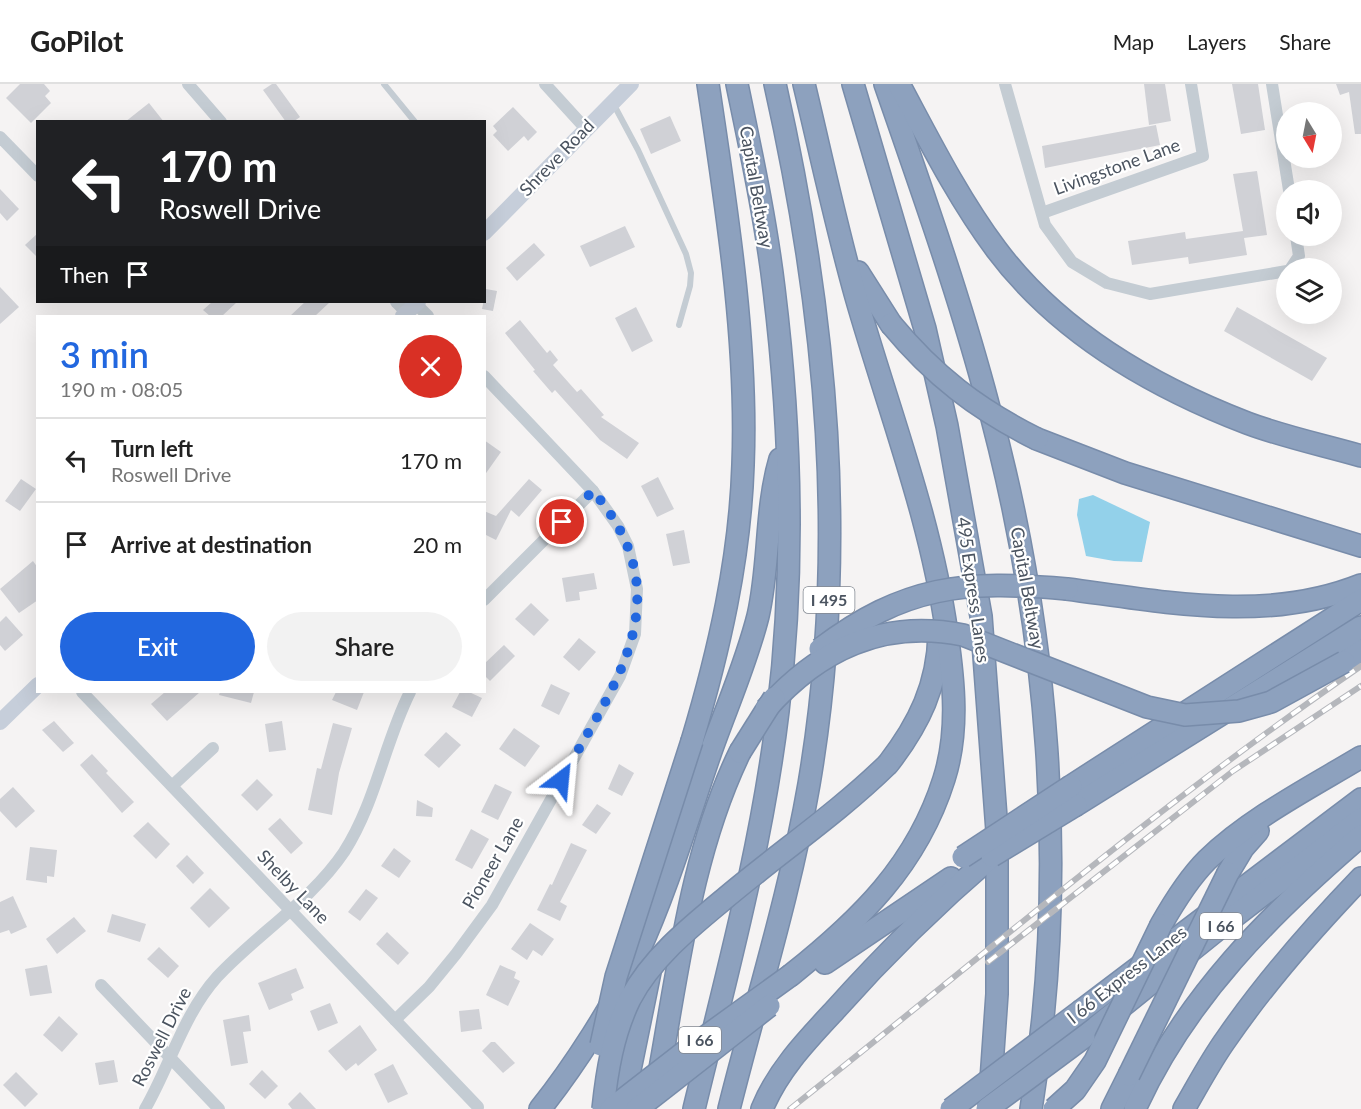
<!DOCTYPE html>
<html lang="en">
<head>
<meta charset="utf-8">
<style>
  :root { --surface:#fff; --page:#f2f2f2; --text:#222; --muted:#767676; --line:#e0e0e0; --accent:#2267df }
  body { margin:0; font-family:Lato,sans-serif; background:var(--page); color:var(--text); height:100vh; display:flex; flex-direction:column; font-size:22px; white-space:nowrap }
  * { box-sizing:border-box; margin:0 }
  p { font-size:20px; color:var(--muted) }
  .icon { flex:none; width:33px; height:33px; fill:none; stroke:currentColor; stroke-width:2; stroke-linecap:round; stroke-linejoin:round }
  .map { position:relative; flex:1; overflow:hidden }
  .panel { position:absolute; left:36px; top:231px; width:450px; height:378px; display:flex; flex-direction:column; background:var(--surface); border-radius:0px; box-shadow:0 6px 24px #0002 }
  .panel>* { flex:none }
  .banner { position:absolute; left:36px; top:36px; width:450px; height:183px; border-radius:0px; box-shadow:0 6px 24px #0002; background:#202124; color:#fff; overflow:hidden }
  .needle { width:39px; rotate:170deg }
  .tools { position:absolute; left:1276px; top:18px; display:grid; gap:12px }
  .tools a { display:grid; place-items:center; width:66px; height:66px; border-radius:50%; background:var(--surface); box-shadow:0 6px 24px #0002; font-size:30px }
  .pin { position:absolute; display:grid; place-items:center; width:51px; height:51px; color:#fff; margin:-26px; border:3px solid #fff; border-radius:50%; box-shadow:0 2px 6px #0007 }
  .me { position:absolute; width:66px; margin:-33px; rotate:29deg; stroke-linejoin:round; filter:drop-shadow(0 0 4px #0008) }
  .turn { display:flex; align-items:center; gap:21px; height:126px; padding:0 24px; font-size:27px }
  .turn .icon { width:78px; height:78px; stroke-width:2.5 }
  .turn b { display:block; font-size:42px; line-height:51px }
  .then { display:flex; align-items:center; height:57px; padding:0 24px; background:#0003; gap:12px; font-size:22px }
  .round { display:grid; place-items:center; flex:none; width:63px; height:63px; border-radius:32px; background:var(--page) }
  .headline { display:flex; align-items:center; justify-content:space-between; height:102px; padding:0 24px }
  h1 { font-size:36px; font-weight:600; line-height:45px; color:var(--accent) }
  .primary-button { display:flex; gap:12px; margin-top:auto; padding:12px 24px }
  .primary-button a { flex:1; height:69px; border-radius:36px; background:var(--accent); color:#fff; font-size:24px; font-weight:600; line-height:69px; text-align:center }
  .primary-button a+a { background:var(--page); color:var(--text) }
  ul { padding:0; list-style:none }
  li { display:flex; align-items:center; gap:18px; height:84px; padding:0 24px; border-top:2px solid var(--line) }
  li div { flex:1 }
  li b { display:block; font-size:22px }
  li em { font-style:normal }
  header { display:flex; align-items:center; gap:36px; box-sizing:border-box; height:84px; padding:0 30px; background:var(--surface); border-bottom:2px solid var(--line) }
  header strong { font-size:28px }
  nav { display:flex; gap:33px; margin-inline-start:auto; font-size:21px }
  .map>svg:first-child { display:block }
</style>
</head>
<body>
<header>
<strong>GoPilot</strong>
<nav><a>Map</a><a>Layers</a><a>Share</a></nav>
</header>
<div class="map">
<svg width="1361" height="1025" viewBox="0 0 1361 1025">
  <rect width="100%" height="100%" fill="#f5f3f3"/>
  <path fill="#93d1ea" d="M1093 411 1150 438 1142 478 1114 477 1086 472 1077 431 1079 415Z"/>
  <g fill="#d0d1d6">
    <path d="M20 0H44L50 7 45 12 51 19 31 39 6 14Z"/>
    <path d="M272 0H276L300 33 293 38H286L263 6Z"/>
    <path d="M1144 0H1165L1171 37 1149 41Z"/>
    <path d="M1232 0H1258L1265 46 1241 50Z"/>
    <path d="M1336 0H1361V50H1355L1349 8 1340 11Z"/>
    <path d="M149 19 164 38H125Z"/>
    <path d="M513 23 537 48 528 57 524 52 508 67 493 51 497 47 493 42Z"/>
    <path d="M670 32 681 57 651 70 640 45Z"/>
    <path d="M1156 41 1160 61 1045 84 1042 62Z"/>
    <path d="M1257 87 1267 151 1244 154 1247 171 1189 180 1188 173 1132 181 1128 157 1185 148 1186 155 1243 147 1233 90Z"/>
    <path d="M0 105 19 125 7 137 0 129Z"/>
    <path d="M625 142 635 163 590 183 580 162Z"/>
    <path d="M38 149V174L25 161Z"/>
    <path d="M534 159 545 171 517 197 506 184Z"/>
    <path d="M0 203 19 223 0 240Z"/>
    <path d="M486 205 497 207 493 227 482 225Z"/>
    <path d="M212 218H237L222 232H210L203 226Z"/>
    <path d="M305 218H330L315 232H290Z"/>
    <path d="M636 223 653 257 632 268 615 234Z"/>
    <path d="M1237 223 1327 274 1312 297 1224 247Z"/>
    <path d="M520 236 547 269 550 266 558 276 553 281 577 308 581 305 604 331 601 333 639 359 627 375 600 356 555 306 552 309 533 287 535 286 505 249Z"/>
    <path d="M484 356 501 368 484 392Z"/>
    <path d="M658 393 674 425 657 433 641 402Z"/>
    <path d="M21 395 36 405 20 427 5 417Z"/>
    <path d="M529 395 542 406 519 433 511 426 496 456 484 450V427L496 432Z"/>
    <path d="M684 446 690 479 673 482 666 450Z"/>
    <path d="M33 477 38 484V516L19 529 0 505Z"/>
    <path d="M594 489 597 505 579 508 580 516 566 518 562 494Z"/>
    <path d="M531 519 549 536 534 552 515 535Z"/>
    <path d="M6 532 23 551 5 567 0 561V538Z"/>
    <path d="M579 554 596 568 579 587 563 573Z"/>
    <path d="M504 561 515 572 490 597 484 591V580Z"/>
    <path d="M551 600 570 609 559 631 541 622Z"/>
    <path d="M165 608H200L167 637 151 620Z"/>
    <path d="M220 608H254L251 619 219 611Z"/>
    <path d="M336 608H364L357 626 332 616Z"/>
    <path d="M460 608H469L482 614 472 633 452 623Z"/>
    <path d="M54 637 74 659 63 668 42 646Z"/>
    <path d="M282 637 286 666 269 668 265 640Z"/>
    <path d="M333 639 352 644 339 689 332 731 308 726 317 684 321 685Z"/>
    <path d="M514 644 540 662 525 683 499 665Z"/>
    <path d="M446 648 461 661 439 684 424 671Z"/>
    <path d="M92 670 108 687 106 689 134 718 122 729 80 681Z"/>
    <path d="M619 680 634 689 622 712 608 705Z"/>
    <path d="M257 695 273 711 257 727 241 711Z"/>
    <path d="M495 700 512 708 498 736 481 728Z"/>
    <path d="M13 703 35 727 16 744 0 727V715Z"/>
    <path d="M417 716 433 724 432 733 416 732Z"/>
    <path d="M597 720 611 729 596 750 582 741Z"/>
    <path d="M280 734 303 759 291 770 268 745Z"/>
    <path d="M148 738 170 760 156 775 133 752Z"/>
    <path d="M471 745 489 755 472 785 455 776Z"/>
    <path d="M571 759 587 766 560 818 567 822 560 837 537 826 550 800 552 801Z"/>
    <path d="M30 763 57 766 54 793 47 792V799L26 796Z"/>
    <path d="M394 764 411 777 399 794 381 782Z"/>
    <path d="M187 771 204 789 193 800 176 782Z"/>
    <path d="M210 804 230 824 209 844 190 824Z"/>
    <path d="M366 805 378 814 360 837 348 828Z"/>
    <path d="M13 812 27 843 11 850 9 846 0 849V818Z"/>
    <path d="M112 830 146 840 140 858 107 848Z"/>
    <path d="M74 833 86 847 57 870 46 855Z"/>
    <path d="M530 839 554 855 542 872 533 866 527 876 511 865Z"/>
    <path d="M387 848 409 869 398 881 376 860Z"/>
    <path d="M159 863 179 882 168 894 147 875Z"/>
    <path d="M47 881 52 909 30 912 25 885Z"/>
    <path d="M500 881 516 888 514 894 520 897 508 922 486 911Z"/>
    <path d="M296 884 304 904 291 910 293 916 269 926 258 899Z"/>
    <path d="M330 919 338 939 318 947 310 927Z"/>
    <path d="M479 925 482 945 461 948 459 927Z"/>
    <path d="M249 931 251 947 243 948 248 979 231 982 223 936Z"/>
    <path d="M59 932 78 950 62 968 43 951Z"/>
    <path d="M360 941 377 966 358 982 356 979 346 987 328 967Z"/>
    <path d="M491 958H495L515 979 503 989 482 967Z"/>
    <path d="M114 976 118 998 99 1001 95 979Z"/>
    <path d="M393 980 408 1010 388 1019 374 990Z"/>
    <path d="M262 986 278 1002 265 1015 249 1000Z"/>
    <path d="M16 988 38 1010 25 1023 3 1001Z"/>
    <path d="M300 1008 316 1025H292L288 1020Z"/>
  </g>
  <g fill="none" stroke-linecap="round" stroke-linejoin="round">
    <g stroke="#788caa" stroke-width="24">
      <g id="motorway">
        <path d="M853 0 925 245 947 342 981 532 997 747V910L989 1025"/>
        <path d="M885 0C920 101 956 202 984 305 1049 538 1070 786 1031 1025"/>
        <path d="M899 0C929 56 958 114 996 165 1058 248 1151 302 1247 339 1284 353 1323 361 1361 372"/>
        <path d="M858 188 891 240"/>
        <path d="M1037 355 1125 389 1361 462"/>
        <path d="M1067 505C1165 518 1266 539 1361 501"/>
        <path d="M1344 578 1361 566"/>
        <path d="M692 657C719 567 740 475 743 381 748 258 726 121 708 0"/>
        <path d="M888 680C919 640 938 601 939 550"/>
        <path d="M1071 702 1361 516"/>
        <path d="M1076 721 1361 543"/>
        <path d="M1228 789 1243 764 1258 747"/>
        <path d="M1161 841C1174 818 1188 795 1207 776 1249 735 1311 703 1361 673"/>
        <path d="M825 879 951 794"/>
        <path d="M791 891C860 836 917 781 944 695 959 648 954 598 947 550 931 434 888 325 856 213 836 142 821 71 804 0"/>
        <path d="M1082 926 1361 715"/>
        <path d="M1084 953 1217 846 1361 735"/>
        <path d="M657 1001C678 889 690 771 740 668"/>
        <path d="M540 1025C573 984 615 919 637 871 667 806 687 737 710 670 726 624 746 580 758 532 770 480 765 426 780 375"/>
        <path d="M622 1025 651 883"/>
        <path d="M694 1025C726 893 762 762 778 627 795 488 791 344 774 205 766 137 751 68 737 0"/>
        <path d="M729 1025C756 917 790 810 809 700 849 464 827 232 775 0"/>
        <path d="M762 1025C778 986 807 956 835 926 884 871 936 820 992 772"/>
        <path d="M1112 1025 1129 991"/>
        <path d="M1135 1025C1185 914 1270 830 1361 752"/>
        <path d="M1184 1025C1198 1001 1211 976 1227 954 1267 896 1313 844 1361 794"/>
      </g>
    </g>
    <g stroke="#c4ccd3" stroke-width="6">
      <path d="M384 0 415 38"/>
      <path d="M614 21 638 66 686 170 691 189 690 202 679 241"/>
    </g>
    <g stroke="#c4ccd3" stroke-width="12">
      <path d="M188 0 221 38"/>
      <path d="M545 0 586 45"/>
      <path d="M1005 0 1045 141 1072 178 1107 199 1150 210 1287 187"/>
      <path d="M1272 0 1289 106"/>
      <path d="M0 53 38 92"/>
      <path d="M1042 129 1203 72 1191 0"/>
      <path d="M1291 184 1299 172 1296 152"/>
      <path d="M396 218 407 229"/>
      <path d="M416 220 428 232"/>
      <path d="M484 516 593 407"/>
      <path d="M82 608 478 1023"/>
      <path d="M172 702 213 664"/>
      <path d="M101 901 219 1025"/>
      <path d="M395 936 429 903 456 870 492 821 620 592 635 550 637 505 628 462 618 442 593 407 484 292"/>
      <path d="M145 1025C170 982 183 931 217 893 257 850 311 817 344 768 376 718 384 660 410 608"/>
    </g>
    <g stroke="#c6ceda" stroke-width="16">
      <path d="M484 149 631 0"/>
      <path d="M403 232 418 218"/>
      <path d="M0 638 38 601"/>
    </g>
    <use href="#motorway" stroke="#8da1be" stroke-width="21"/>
    <g stroke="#b5b7bc" stroke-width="6">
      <g id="rail">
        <path d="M988 878 1233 687 1361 602"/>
        <path d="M790 1025C979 875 1162 718 1361 582"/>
      </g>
    </g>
    <use href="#rail" stroke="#fff" stroke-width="4" stroke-dasharray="11" stroke-linecap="butt"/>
    <g stroke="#788caa" stroke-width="24" stroke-linecap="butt">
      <g id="motorway-bridge">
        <path d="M891 240C934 292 977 325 1037 355"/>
        <path d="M820 565C905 501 964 496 1067 505"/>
        <path d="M766 625C819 565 883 535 963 551L1147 623 1185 631 1239 627 1271 618 1344 578"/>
        <path d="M740 668 774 614"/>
        <path d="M992 772 1076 721"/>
        <path d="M963 773 1071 702"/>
        <path d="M601 961 616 893 692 657"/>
        <path d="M1129 991 1228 789"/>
        <path d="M603 1025C607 987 613 950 630 915 651 875 689 844 723 816 777 770 837 730 888 680"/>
        <path d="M611 1025 687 966 791 891"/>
        <path d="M637 1025 769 922"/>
        <path d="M951 1025 1082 926"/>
        <path d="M987 1025 1084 953"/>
        <path d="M1054 1025 1075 1006 1095 977 1161 841"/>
      </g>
    </g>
    <use href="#motorway-bridge" stroke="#8da1be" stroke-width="21"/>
  </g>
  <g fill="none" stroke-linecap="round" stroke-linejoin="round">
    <path stroke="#2267df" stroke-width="10" stroke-dasharray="0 18" d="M561 696C617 596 683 513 593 407L562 438"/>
  </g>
  <g text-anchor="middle" stroke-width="4.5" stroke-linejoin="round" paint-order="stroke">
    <g fill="#fff" stroke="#818790" stroke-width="1.5">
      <rect x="803.5" y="503" width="51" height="26" rx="4.5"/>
      <rect x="1200" y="829" width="42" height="26" rx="4.5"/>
      <rect x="679" y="943" width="42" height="26" rx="4.5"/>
    </g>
    <g font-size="16" font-weight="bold" fill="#4b5460">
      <text x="829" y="522">I 495</text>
      <text x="1221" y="848">I 66</text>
      <text x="700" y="962">I 66</text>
    </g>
    <g font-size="18" fill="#4b5460" stroke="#fff">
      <text transform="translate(557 74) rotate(-46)" y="6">Shreve Road</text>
      <text transform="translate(1117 83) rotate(-20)" y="6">Livingstone Lane</text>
      <text transform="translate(756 103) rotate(80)" y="6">Capital Beltway</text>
      <text transform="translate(1027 504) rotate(80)" y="6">Capital Beltway</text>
      <text transform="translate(973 506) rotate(82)" y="6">495 Express Lanes</text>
      <text transform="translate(493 779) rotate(-60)" y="6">Pioneer Lane</text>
      <text transform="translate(293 803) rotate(46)" y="6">Shelby Lane</text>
      <text transform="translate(1127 891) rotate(-38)" y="6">I 66 Express Lanes</text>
      <text transform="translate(162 953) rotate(-63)" y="6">Roswell Drive</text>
    </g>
  </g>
</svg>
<div class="tools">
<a><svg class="needle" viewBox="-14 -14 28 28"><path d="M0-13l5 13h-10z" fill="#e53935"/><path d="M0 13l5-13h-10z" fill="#767676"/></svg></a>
<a><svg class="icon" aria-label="sound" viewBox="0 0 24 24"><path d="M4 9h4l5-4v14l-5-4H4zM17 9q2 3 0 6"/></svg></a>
<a><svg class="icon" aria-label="layers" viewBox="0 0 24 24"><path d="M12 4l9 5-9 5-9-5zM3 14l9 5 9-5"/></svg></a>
</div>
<div class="pin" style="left:562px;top:438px;background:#d93025"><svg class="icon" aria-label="arrive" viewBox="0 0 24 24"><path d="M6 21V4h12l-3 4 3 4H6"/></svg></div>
<svg class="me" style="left:561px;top:696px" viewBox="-20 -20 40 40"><path d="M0-17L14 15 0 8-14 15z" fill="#2267df" stroke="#fff" stroke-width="4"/></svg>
<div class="banner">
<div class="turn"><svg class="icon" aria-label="left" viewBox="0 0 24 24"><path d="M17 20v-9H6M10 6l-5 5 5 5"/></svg><div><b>170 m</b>Roswell Drive</div></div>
<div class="then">Then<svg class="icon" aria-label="arrive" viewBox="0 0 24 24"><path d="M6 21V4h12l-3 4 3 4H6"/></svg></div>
</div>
<section class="panel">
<div class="headline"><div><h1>3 min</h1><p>190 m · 08:05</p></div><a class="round" style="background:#d93025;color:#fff"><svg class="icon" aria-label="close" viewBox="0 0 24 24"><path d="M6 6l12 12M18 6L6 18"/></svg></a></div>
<ul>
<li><svg class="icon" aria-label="left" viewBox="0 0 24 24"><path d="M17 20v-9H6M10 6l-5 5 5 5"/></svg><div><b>Turn left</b><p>Roswell Drive</p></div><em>170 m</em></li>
<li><svg class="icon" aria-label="arrive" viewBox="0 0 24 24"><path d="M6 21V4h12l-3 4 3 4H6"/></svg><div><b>Arrive at destination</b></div><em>20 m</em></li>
</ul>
<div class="primary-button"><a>Exit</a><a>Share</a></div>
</section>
</div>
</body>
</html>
